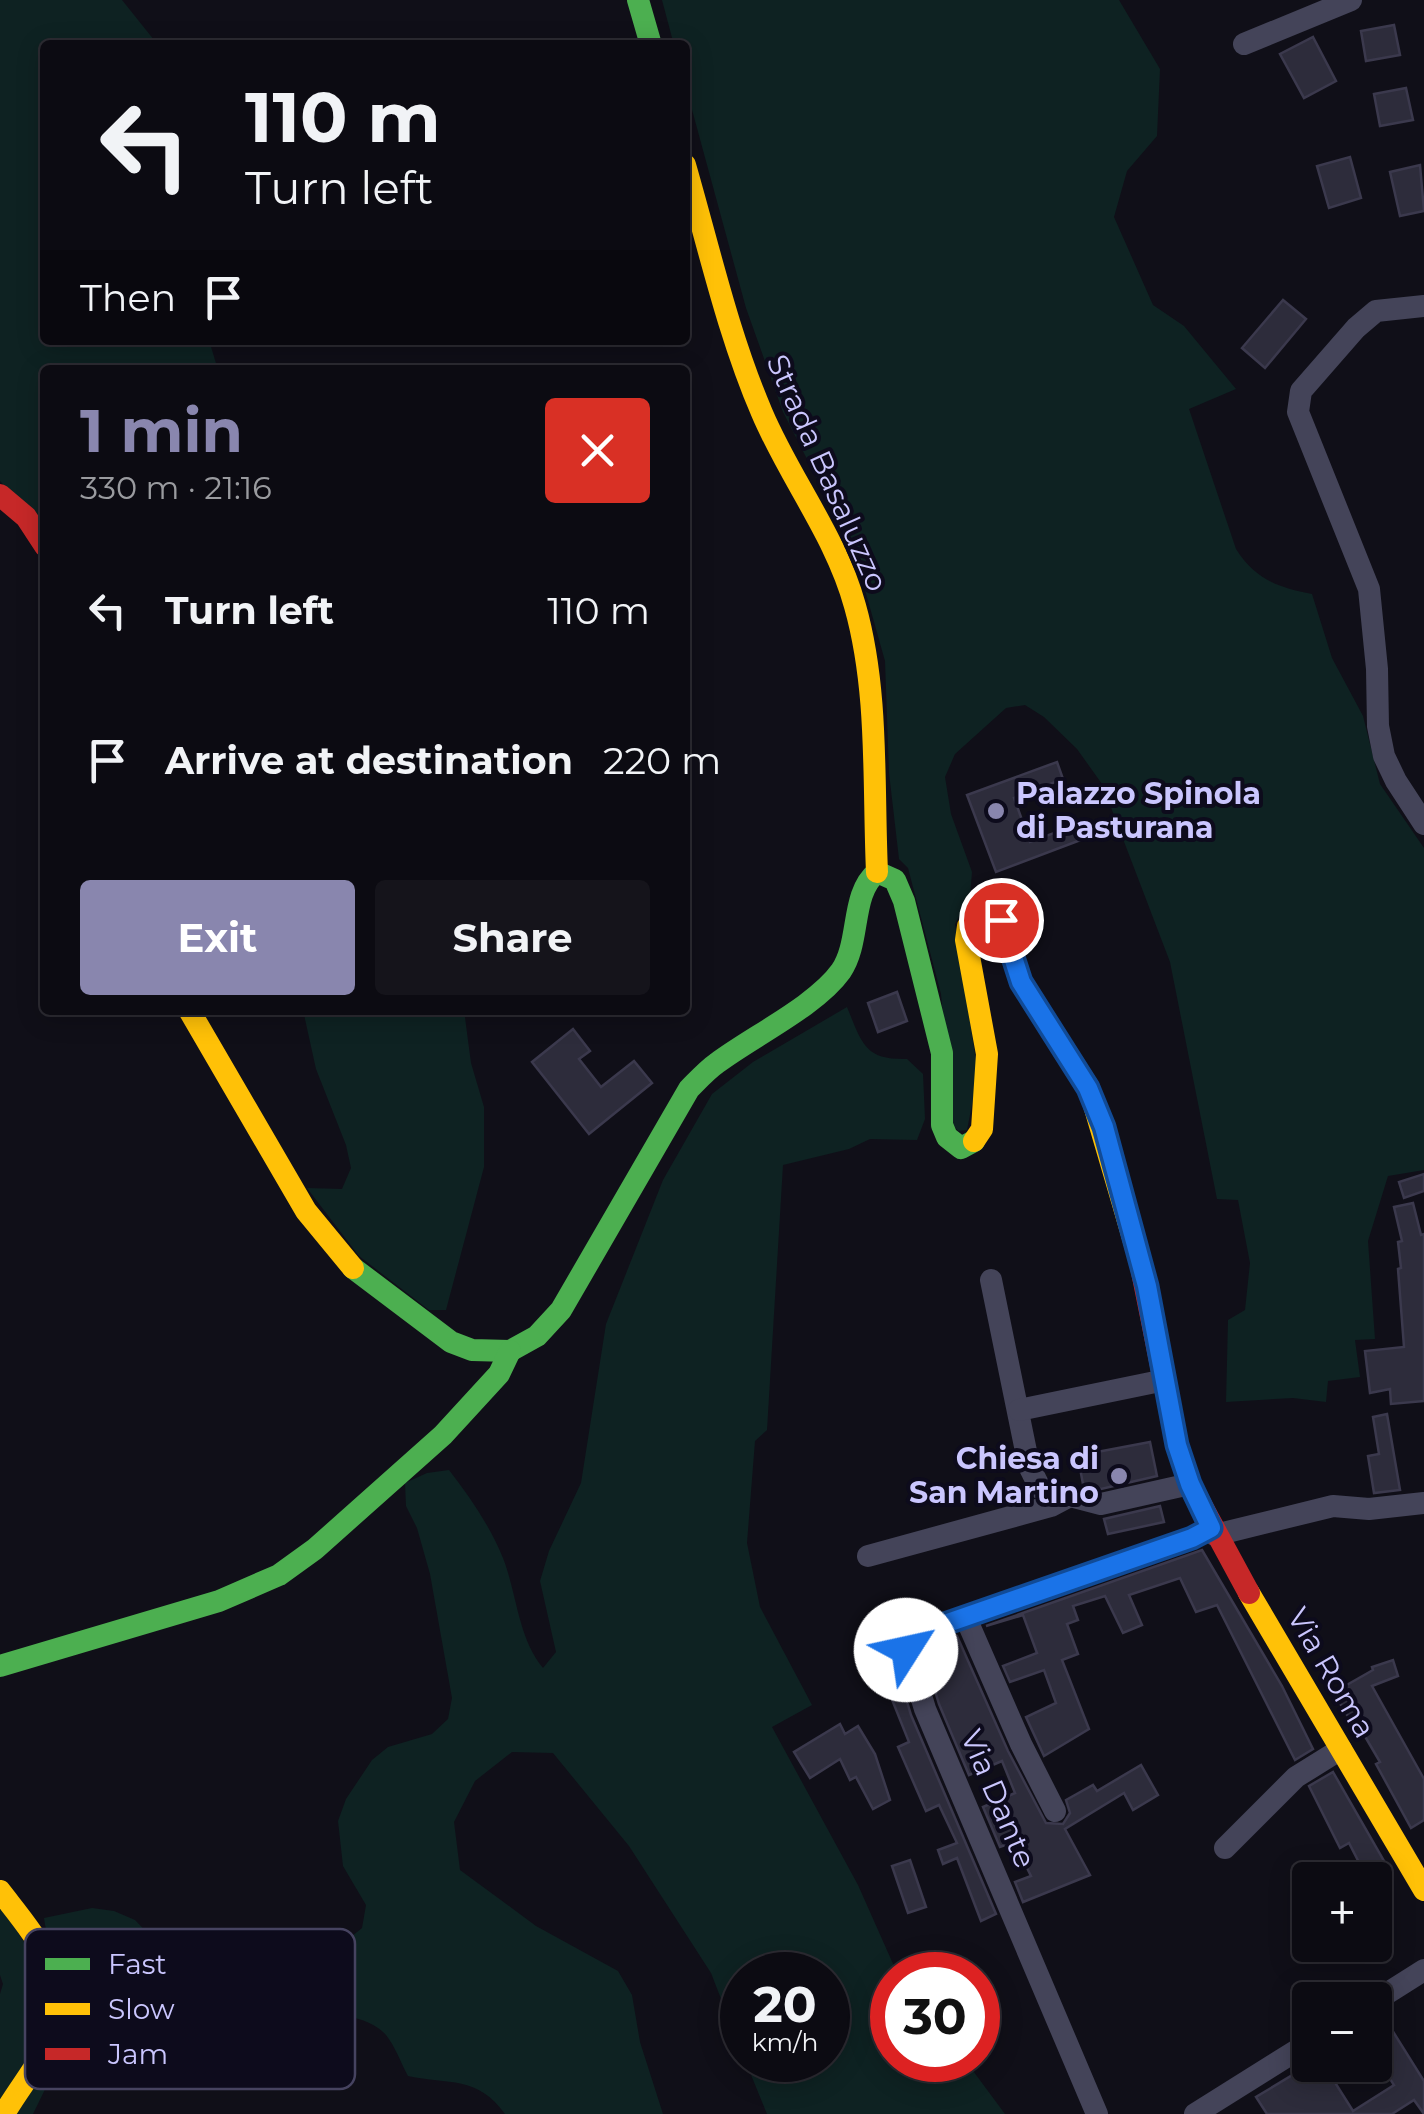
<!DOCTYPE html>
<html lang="en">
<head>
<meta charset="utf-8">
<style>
  :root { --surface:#0c0b12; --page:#15141b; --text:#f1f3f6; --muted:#9a9b9f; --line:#2c2b32; --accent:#8986ae }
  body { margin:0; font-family:Montserrat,sans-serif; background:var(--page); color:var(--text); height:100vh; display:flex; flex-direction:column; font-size:38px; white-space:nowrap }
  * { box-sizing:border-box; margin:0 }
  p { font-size:32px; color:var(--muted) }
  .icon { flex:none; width:55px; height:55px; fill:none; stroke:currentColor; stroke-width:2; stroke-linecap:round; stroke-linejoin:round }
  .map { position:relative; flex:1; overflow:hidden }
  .panel { position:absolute; left:40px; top:365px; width:650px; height:650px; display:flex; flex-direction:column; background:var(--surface); border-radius:10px; box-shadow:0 5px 25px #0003,0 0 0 2px var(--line) }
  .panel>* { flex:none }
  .banner { position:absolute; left:40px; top:40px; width:650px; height:305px; border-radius:10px; box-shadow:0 5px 25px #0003,0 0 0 2px var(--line); background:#0c0b12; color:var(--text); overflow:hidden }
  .controls { position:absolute; left:1292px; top:1862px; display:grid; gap:20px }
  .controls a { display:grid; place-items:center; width:100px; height:100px; border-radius:10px; background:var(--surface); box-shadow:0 5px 25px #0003,0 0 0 2px var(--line); font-size:50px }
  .speed { position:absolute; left:720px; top:1952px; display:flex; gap:20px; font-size:50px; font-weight:700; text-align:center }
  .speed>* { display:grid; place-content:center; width:130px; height:130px; border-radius:50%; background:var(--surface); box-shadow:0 5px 25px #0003,0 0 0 2px var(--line); line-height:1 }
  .speed small { font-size:25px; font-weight:400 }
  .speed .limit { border:15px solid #d22; background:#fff; color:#111 }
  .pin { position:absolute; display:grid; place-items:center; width:85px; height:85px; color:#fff; margin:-42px; border:5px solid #fff; border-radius:50%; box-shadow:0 2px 10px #0007 }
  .me { position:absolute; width:110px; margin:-55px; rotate:55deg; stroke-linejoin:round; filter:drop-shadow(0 0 8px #0008) }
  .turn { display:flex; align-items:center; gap:35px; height:210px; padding:0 40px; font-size:45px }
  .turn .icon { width:130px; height:130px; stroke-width:2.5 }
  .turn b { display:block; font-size:70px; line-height:85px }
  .then { display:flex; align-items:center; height:95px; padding:0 40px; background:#0003; gap:20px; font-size:38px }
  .round { display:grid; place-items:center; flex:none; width:105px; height:105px; border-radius:10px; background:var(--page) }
  .summary { display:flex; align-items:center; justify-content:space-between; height:170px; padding:0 40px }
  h1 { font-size:60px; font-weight:700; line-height:75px; color:var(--accent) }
  .cta { display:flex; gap:20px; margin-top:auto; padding:20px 40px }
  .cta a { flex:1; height:115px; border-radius:10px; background:var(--accent); color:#fff; font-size:40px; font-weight:700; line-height:115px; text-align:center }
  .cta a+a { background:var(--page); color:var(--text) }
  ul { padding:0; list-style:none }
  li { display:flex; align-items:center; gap:30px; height:150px; padding:0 40px }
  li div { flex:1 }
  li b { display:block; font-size:38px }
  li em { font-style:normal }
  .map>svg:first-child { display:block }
</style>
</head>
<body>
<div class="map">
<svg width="1424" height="2114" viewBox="0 0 1424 2114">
  <rect width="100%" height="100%" fill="#100f18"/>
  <g fill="#0e2222">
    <path d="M0 0H122L158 45H45V340H209L218 370H45V528L0 481Z"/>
    <path d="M662 0H1119L1160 69 1157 136 1127 171 1114 217 1153 305 1184 326 1236 389 1189 409 1236 549C1255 579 1277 587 1312 594L1332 658 1363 716 1380 784 1424 848V1170L1388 1176 1368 1241 1375 1339 1355 1340 1360 1377 1328 1381 1326 1402 1293 1398 1226 1402 1228 1320 1245 1310 1250 1263 1238 1200 1217 1199 1170 962 1102 784 1077 749 1044 717 1025 705 1006 708 955 754 945 777 951 814 972 872 970 896 955 924 978 1074 967 1130 958 1131 953 1125 941 994 908 868 899 859 889 773 885 661 854 551 783 412 746 308 685 84V45H674Z"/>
    <path d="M847 1007C862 1043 864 1060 907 1059L923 1074 925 1119 917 1140 870 1139 849 1149 783 1165 767 1430 755 1441 747 1543 760 1607 812 1705 772 1727 858 1885 898 1975H892V2060H965L1005 2114H767L745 2060H828V1975H742V2053L711 1973 629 1846 553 1753 512 1752 475 1781 454 1822 460 1870 536 1926 618 1971 632 1995 640 2042 663 2114H505C477 2075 449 2085 408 2076 401 2063 395 2046 386 2035 363 2007 279 2008 245 2013 222 2015 200 2025 176 2021 163 2019 137 2010 127 2001 116 1990 108 1976 95 1968 70 1951 48 1955 44 1918L92 1908 114 1911 135 1920 183 1970 228 1982H252L331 1953 362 1928 366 1905 343 1866 338 1821 346 1799 372 1760 388 1747 432 1734 448 1719 452 1698 430 1574 417 1528 406 1506 405 1483 427 1473 449 1470C470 1497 490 1526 503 1558 517 1594 518 1638 543 1668L556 1652 540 1581 549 1551 581 1483 606 1324 663 1180 712 1094 753 1062Z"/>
    <path d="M303 1010H464L471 1063 484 1107V1167L446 1310H429L359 1256 307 1188 342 1189 351 1168 346 1145 316 1069Z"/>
    <path d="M0 1906 47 1976 68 2042 33 2114H0V1994L3 1984 0 1975Z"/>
  </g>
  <g fill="#2d2c3b" stroke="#3b394d" stroke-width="2.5">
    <path d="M1394 25 1400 55 1366 61 1361 31Z"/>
    <path d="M1313 37 1336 81 1304 98 1280 54Z"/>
    <path d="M1406 88 1413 120 1380 126 1374 94Z"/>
    <path d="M1350 157 1361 198 1329 208 1317 166Z"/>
    <path d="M1420 165 1424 211 1400 216 1390 172Z"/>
    <path d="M1283 300 1306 319 1265 368 1242 348Z"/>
    <path d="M1057 762 1063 779 1014 798 1030 842 1081 823 1086 838 996 872 967 795Z"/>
    <path d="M897 992 907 1021 878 1032 868 1003Z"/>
    <path d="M573 1029 590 1051 579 1059 601 1087 634 1061 652 1083 589 1134 532 1062Z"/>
    <path d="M1424 1174V1191L1404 1198 1399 1182Z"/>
    <path d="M1413 1203 1421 1235 1424 1234V1401L1391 1404 1390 1389 1370 1393 1365 1351 1404 1347 1398 1269 1401 1268 1398 1242 1402 1241 1394 1207Z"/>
    <path d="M1387 1414 1400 1490 1374 1493 1368 1456 1379 1454 1373 1417Z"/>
    <path d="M1150 1442 1157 1476 1101 1489 1083 1484 1079 1463 1099 1459 1097 1452Z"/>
    <path d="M1160 1506 1164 1522 1108 1534 1104 1519Z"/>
    <path d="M1202 1550 1282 1686 1313 1749 1295 1760 1217 1605 1196 1612 1180 1578 1129 1595 1142 1625 1123 1633 1105 1596 1073 1606 1078 1620 1067 1624 1078 1654 1062 1660 1089 1729 1044 1756 1026 1717 1056 1703 1044 1670 1010 1682 1003 1666 1037 1653 1023 1615 986 1626Z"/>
    <path d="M957 1636 1008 1751 1046 1823 1063 1824 1070 1813 1066 1800 1093 1785 1097 1791 1141 1765 1158 1795 1133 1810 1124 1793 1065 1829 1090 1875 1023 1902 1015 1882 1031 1876 1014 1842 1000 1847 983 1807 1015 1793 1002 1761 969 1775 939 1704 926 1661 952 1650 948 1639Z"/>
    <path d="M1393 1660 1398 1676 1372 1686 1424 1779V1820L1411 1828 1376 1764 1380 1762 1356 1721 1352 1723 1338 1700 1344 1696 1338 1690 1373 1670 1372 1667Z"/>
    <path d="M897 1668 911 1715 996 1914 981 1921 957 1858 943 1864 938 1850 957 1843 939 1805 926 1811 898 1747 909 1742 883 1677Z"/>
    <path d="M840 1724 845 1734 858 1726 875 1754 890 1800 873 1809 856 1777 850 1780 840 1759 810 1778 794 1752Z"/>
    <path d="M1333 1772 1388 1868 1367 1878 1349 1843 1340 1848 1309 1786Z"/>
    <path d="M910 1860 926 1907 908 1913 892 1866Z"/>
    <path d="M1382 2014 1424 2081V2114L1414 2100 1392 2114H1267L1256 2097 1309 2065H1324L1353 2111 1394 2085 1376 2057 1383 2053 1375 2041V2016Z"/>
  </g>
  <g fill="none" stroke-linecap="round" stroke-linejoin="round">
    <g stroke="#444459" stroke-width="22">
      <path d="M1244 44 1351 0"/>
      <path d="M1424 306 1376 311 1356 328 1301 391 1298 412 1369 589 1377 669 1378 726 1384 756 1396 781 1424 824"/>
      <path d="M991 1280 1029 1466 1040 1488 1101 1504 1190 1484"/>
      <path d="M1019 1410 1165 1380"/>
      <path d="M1215 1535 1333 1506 1369 1509 1424 1503"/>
      <path d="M868 1556 1051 1506 1068 1497"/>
      <path d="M965 1616 1021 1744 1055 1811"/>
      <path d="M1225 1848 1296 1777 1341 1749"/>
      <path d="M1375 2001 1424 1970"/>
      <path d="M1097 2114 925 1709 906 1646 913 1635 1193 1538 1211 1528"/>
      <path d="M1195 2114 1310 2042"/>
    </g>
    <g stroke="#4caf50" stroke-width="22">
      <path d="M638 0 651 45"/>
      <path d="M353 1268 451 1342 472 1350 510 1351 537 1336 561 1310 689 1089C698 1080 707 1070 717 1063 753 1036 816 1006 841 971 861 942 850 894 877 872L895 880 904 901 942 1053V1125L947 1137 961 1148 974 1141"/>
      <path d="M0 1666 219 1601 279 1575 315 1549 443 1435 499 1374 510 1351"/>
    </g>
    <g stroke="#ffc107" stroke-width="22">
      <path d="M685 165C709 248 728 334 762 413 790 479 836 536 855 606 879 691 873 784 877 872"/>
      <path d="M189 1010 306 1211 353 1268"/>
      <path d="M974 1141 982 1129 987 1054 966 940 968 926 976 916H995L1005 925 1021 982 1089 1088 1140 1262"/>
      <path d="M1249 1593 1424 1890"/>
      <path d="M0 1891C26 1925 68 1970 58 2017 51 2051 21 2084 4 2114"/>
    </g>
    <g stroke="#c62828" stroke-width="22">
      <path d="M0 495 26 517 45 546"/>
      <path d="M1140 1262 1177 1445 1190 1484 1249 1593"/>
    </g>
  </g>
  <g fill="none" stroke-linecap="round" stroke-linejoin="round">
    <g stroke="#114b97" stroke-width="25">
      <path id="route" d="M906 1650 907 1642 913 1635 1192 1538 1211 1528 1190 1484 1177 1445 1147 1286 1104 1127 1088 1088 1021 982 1001 920"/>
    </g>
    <use href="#route" stroke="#1a73e8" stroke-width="18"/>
  </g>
  <g fill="#8986ae" stroke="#0d0b1c" stroke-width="4">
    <circle cx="996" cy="811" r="10"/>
    <circle cx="1119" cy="1476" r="10"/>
  </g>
  <g text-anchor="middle" stroke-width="8" stroke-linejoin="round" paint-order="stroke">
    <g font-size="30" fill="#cac6fe" stroke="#0d0b1c">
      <text transform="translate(827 473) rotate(66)" y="10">Strada Basaluzzo</text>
      <text transform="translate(1331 1673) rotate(60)" y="10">Via Roma</text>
      <text transform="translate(998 1799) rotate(67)" y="10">Via Dante</text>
    </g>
    <g font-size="30" font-weight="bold" fill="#cac6fe" stroke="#0d0b1c" text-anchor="start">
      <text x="1016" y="804">Palazzo Spinola<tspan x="1016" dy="34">di Pasturana</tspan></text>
      <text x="1099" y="1469" text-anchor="end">Chiesa di<tspan x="1099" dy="34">San Martino</tspan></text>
    </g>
  </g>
  <rect x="25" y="1929" width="330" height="160" rx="15" fill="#0d0b1c" stroke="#464360" stroke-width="2.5"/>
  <rect x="45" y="1958" width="45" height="12" fill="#4caf50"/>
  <rect x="45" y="2003" width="45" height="12" fill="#ffc107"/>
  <rect x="45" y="2048" width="45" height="12" fill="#c62828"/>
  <g font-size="28" fill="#cac6fe">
    <text x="108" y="1974">Fast</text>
    <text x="108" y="2019">Slow</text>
    <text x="108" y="2064">Jam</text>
  </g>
</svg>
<div class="controls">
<a>+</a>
<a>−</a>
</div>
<div class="speed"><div>20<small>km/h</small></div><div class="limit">30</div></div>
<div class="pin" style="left:1001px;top:920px;background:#d93025"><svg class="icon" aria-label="arrive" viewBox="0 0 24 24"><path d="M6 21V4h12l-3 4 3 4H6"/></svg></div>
<svg class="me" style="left:906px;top:1650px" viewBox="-20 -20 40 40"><circle r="19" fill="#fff"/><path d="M0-13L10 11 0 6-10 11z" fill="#1a73e8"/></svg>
<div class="banner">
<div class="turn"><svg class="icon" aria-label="left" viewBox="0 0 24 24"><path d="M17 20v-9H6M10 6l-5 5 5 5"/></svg><div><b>110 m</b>Turn left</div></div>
<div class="then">Then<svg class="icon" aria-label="arrive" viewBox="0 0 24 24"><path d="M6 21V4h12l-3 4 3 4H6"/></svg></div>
</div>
<section class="panel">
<div class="summary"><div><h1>1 min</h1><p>330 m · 21:16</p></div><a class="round" style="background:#d93025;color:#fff"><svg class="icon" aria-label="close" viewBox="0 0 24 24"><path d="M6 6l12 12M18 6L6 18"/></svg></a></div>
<ul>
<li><svg class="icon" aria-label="left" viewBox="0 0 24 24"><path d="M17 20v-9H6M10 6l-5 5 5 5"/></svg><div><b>Turn left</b></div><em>110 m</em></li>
<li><svg class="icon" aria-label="arrive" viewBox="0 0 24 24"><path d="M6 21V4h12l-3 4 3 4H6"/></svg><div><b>Arrive at destination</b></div><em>220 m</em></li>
</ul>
<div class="cta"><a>Exit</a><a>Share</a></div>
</section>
</div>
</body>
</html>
